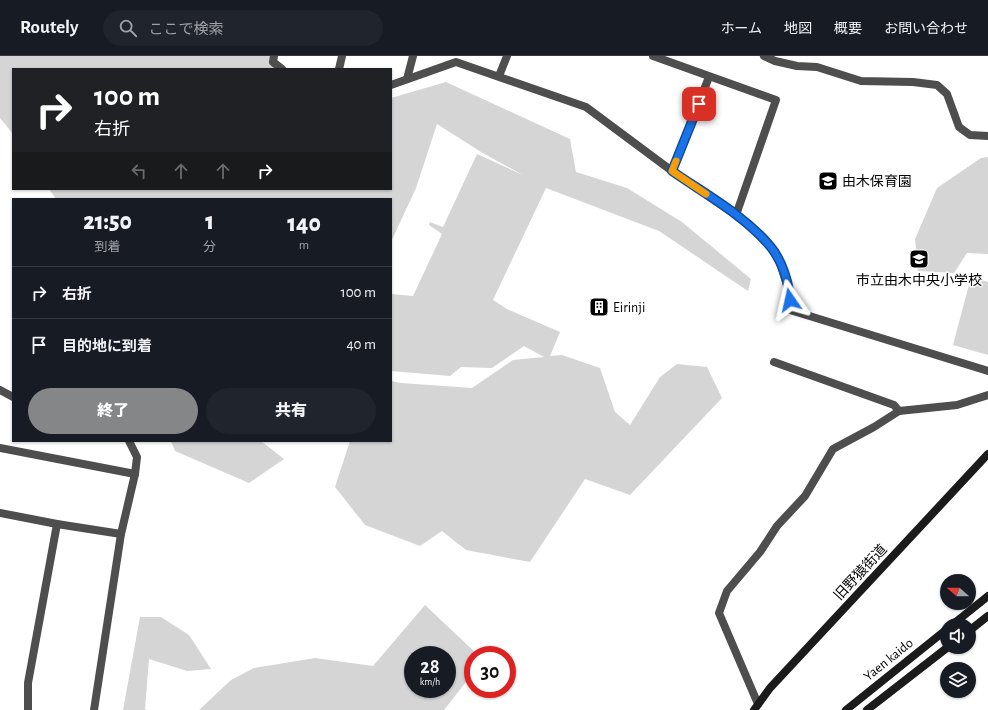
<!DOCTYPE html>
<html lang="ja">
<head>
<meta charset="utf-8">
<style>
  :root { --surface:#171b24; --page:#20242c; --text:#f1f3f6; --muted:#9ea1a6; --line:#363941; --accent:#858687 }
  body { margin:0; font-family:"Alegreya Sans","Noto Sans JP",sans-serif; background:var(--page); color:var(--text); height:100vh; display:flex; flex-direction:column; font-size:15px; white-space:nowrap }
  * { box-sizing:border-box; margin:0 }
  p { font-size:13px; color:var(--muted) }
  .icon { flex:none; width:22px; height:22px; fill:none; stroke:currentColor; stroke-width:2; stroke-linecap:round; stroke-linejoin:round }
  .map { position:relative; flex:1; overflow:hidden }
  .details { position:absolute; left:12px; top:142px; width:380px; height:244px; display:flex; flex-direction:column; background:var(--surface); border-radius:0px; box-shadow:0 1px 3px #0004 }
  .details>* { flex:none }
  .guide { position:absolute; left:12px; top:12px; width:380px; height:122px; border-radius:0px; box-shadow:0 1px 3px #0004; background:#202124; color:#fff; overflow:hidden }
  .needle { width:26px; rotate:290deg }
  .tools { position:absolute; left:940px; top:518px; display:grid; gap:8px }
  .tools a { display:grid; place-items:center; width:36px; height:36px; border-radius:50%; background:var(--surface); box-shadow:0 1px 3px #0004; font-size:20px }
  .speed { position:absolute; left:404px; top:590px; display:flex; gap:8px; font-size:20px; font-weight:700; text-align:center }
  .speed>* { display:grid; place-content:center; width:52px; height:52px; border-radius:50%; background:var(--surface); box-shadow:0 1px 3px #0004; line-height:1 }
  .speed small { font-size:10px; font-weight:400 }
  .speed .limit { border:6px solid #d22; background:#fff; color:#111 }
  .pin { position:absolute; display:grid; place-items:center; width:34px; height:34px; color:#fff; margin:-17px; border-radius:8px; box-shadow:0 2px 6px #0006 }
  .me { position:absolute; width:44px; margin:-22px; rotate:349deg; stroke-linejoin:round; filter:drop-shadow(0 0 3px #0008) }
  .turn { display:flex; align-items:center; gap:14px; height:84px; padding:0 16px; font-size:18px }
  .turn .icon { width:52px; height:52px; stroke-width:2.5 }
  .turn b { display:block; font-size:28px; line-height:34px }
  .lanes { display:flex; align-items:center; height:38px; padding:0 16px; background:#0003; justify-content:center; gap:20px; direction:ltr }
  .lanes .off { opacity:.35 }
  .eta { display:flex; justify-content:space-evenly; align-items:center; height:68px; text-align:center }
  .eta b { font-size:24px; font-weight:800; line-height:28px }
  .primary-button { display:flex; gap:8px; margin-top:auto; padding:8px 16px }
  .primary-button a { flex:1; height:46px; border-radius:24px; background:var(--accent); color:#fff; font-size:16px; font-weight:800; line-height:46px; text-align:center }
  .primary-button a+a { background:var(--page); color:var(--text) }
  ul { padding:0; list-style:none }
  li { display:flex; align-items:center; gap:12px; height:52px; padding:0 16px; border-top:1px solid var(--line) }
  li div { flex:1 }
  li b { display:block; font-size:15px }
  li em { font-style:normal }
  header { display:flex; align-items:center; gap:24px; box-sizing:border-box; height:56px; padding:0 20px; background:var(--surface); border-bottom:1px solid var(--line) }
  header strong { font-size:19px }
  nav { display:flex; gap:22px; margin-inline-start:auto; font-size:14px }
  .search { width:280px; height:36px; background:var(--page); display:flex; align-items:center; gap:10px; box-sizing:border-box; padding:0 14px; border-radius:22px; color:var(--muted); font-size:15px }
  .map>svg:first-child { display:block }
</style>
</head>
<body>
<header>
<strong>Routely</strong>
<div class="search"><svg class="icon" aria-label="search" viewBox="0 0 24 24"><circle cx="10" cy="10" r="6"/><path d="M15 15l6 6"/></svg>ここで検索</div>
<nav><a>ホーム</a><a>地図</a><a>概要</a><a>お問い合わせ</a></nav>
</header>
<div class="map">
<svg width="988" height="654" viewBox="0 0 988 654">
  <rect width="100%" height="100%" fill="#fff"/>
  <g fill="#d5d5d5" fill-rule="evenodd">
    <path d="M0 0H272L274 13H13V78L0 62Z"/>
    <path d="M446 26 570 83 576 116 627 132 682 166 751 223 748 235 659 175 546 132 493 244 507 253 560 276 550 300 562 299 600 312 615 356 630 369 660 321 677 308 707 311 722 342 630 439 585 423 530 506 466 494 442 475 420 490 365 469 335 431 350 385H391V325L401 327 472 332 513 304 544 301 524 290 492 312 461 311 450 320 391 315V238L413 240 442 178 429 169 430 166 443 171 477 98 523 119 481 96 437 68 416 132 391 186V143H56L49 133H391V42Z"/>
    <path d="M988 101V198L967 197 954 217 918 215 915 183 937 132 981 102Z"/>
    <path d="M971 221 988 226V299L953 289Z"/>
    <path d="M171 385H261L284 403 249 427 175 395Z"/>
    <path d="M425 549 478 599H473V617L444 654H199L231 624 254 612 315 602 373 610ZM413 599H447V633H413Z"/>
    <path d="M140 561H161L189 579 211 613 187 615 149 603 145 653 147 654H123Z"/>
  </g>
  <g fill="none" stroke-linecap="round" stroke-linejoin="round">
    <g stroke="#4e4e4e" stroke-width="8">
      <path d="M274 0 273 6 282 13"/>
      <path d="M653 0 776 44 736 159"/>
      <path d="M764 0 775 5 797 10 817 11 861 25 913 26 937 29 947 38 959 71 970 79 988 80"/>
      <path d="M339 13 342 0"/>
      <path d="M499 20 507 0"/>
      <path d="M407 23 413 0"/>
      <path d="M391 29 456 6 586 51 672 115 736 159 756 175 771 191 780 207 789 235 790 254 988 315"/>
      <path d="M672 115 709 21"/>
      <path d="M774 306 894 349 899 355"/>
      <path d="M0 334 13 341"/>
      <path d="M0 392 135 418"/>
      <path d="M0 457 57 468 121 478"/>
      <path d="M758 648 719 557 727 535 760 496 777 470 805 440 833 393 874 371 899 355 957 349 988 339"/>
      <path d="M28 654V627L57 468"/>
      <path d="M94 654 121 478 135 418 137 401 129 385"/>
    </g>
    <g stroke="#1b1b1b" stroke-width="8">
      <path d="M952 569 988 540"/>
      <path d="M969 575 988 560"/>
      <path d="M754 654 770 632 988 398"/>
      <path d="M846 654 947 573"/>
      <path d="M867 654 948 591"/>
    </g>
  </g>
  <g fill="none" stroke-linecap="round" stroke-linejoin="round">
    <g stroke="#114b97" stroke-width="10">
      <path id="route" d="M699 48 672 115C705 138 744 159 770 190 782 204 789 227 790 244"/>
    </g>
    <use href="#route" stroke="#1a73e8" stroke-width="7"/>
    <path stroke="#f59e0b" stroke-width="7" d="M676 105 672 115 706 138"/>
  </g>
  <defs>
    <g id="school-square" transform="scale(1)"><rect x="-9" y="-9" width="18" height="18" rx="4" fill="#000" stroke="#fff"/><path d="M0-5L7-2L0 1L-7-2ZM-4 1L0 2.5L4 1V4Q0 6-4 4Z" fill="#fff"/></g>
    <g id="building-square" transform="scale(1)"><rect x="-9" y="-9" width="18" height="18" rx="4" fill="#000" stroke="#fff"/><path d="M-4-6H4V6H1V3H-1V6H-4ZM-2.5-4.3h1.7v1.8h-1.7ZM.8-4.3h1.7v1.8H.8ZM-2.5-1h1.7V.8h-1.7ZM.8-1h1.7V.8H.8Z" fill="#fff"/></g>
  </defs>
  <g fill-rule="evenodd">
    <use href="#school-square" x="828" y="125"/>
    <use href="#school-square" x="919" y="203"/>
    <use href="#building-square" x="599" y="251"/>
  </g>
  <g text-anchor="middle" stroke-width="3" stroke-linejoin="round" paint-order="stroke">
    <g font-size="14" fill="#000" stroke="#fff" text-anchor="start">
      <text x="842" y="130">由木保育園</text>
      <text x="919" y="229" text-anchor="middle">市立由木中央小学校</text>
      <text x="613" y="256">Eirinji</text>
    </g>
    <g font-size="14" fill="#000" stroke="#fff">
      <text transform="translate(860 516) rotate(-47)" y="5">旧野猿街道</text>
      <text transform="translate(888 603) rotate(-39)" y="5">Yaen kaido</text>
    </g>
  </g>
</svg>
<div class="tools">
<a><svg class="needle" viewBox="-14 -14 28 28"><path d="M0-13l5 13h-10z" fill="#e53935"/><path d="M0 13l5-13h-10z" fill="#9ea1a6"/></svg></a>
<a><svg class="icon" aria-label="sound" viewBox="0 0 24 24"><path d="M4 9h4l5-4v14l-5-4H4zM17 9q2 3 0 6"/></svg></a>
<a><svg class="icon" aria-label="layers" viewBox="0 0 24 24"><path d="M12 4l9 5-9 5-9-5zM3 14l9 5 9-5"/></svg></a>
</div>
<div class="speed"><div>28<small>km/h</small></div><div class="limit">30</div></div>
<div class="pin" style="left:699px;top:48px;background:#d93025"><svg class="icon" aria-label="arrive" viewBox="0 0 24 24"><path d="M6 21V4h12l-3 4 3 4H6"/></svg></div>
<svg class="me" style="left:790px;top:244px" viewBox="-20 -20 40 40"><path d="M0-17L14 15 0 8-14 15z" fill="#1a73e8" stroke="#fff" stroke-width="4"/></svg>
<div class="guide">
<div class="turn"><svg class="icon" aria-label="right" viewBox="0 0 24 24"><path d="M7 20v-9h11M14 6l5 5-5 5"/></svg><div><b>100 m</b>右折</div></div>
<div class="lanes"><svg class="icon off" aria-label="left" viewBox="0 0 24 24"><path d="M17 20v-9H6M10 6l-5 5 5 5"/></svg><svg class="icon off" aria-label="ahead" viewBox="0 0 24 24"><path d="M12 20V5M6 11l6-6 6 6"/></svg><svg class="icon off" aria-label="ahead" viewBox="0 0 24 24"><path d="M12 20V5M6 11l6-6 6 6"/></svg><svg class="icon" aria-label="right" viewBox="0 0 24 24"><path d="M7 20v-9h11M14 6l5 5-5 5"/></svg></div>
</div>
<section class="details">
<div class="eta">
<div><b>21:50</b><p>到着</p></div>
<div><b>1</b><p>分</p></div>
<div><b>140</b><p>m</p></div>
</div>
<ul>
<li><svg class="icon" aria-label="right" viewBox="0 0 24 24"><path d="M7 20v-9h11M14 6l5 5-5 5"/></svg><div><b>右折</b></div><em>100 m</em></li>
<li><svg class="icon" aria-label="arrive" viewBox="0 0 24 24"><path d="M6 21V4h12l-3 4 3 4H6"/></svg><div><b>目的地に到着</b></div><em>40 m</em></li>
</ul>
<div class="primary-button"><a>終了</a><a>共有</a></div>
</section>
</div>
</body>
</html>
